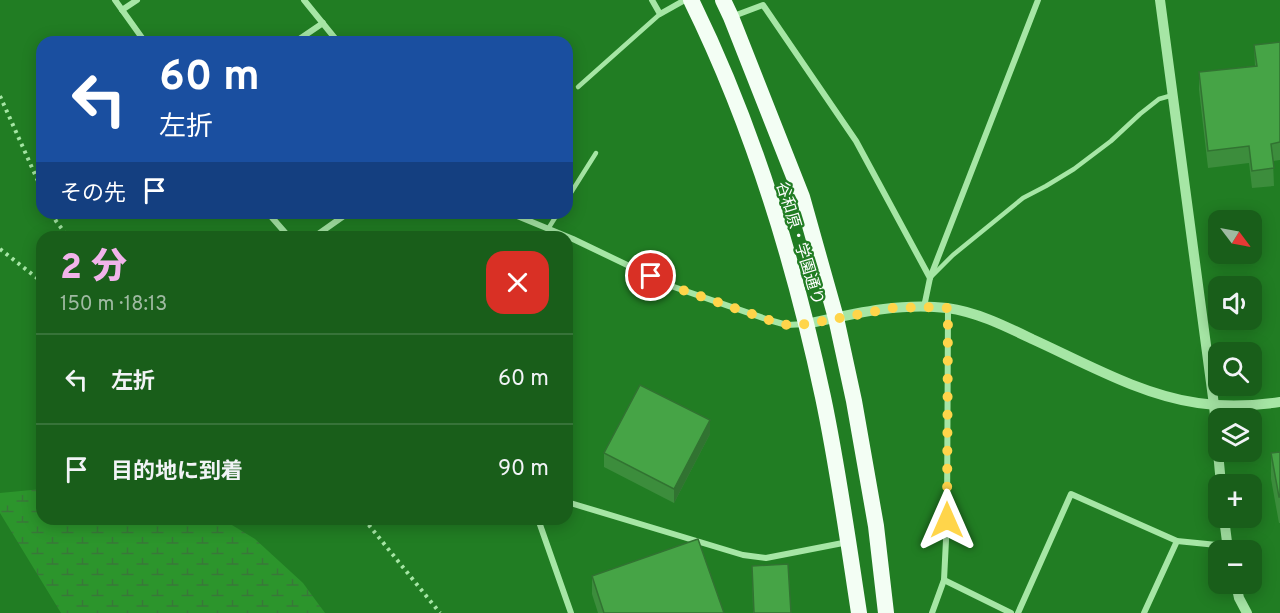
<!DOCTYPE html>
<html lang="ja">
<head>
<meta charset="utf-8">
<style>
  :root { --surface:#195e1a; --page:#226423; --text:#f1f3f6; --muted:#9fbaa2; --line:#377339; --accent:#f1b4ea }
  body { margin:0; font-family:Overpass,"Noto Sans JP",sans-serif; background:var(--page); color:var(--text); height:100vh; display:flex; flex-direction:column; font-size:22px; white-space:nowrap }
  * { box-sizing:border-box; margin:0 }
  p { font-size:20px; color:var(--muted) }
  .icon { flex:none; width:33px; height:33px; fill:none; stroke:currentColor; stroke-width:2; stroke-linecap:round; stroke-linejoin:round }
  .map { position:relative; flex:1; overflow:hidden }
  .details { position:absolute; left:36px; top:231px; width:537px; height:294px; display:flex; flex-direction:column; background:var(--surface); border-radius:18px; box-shadow:0 3px 15px #0003 }
  .details>* { flex:none }
  .hud { position:absolute; left:36px; top:36px; width:537px; height:183px; border-radius:18px; box-shadow:0 3px 15px #0003; background:#1a4fa0; color:#fff; overflow:hidden }
  .needle { width:39px; rotate:122deg }
  .buttons { position:absolute; left:1208px; top:210px; display:grid; gap:12px }
  .buttons a { display:grid; place-items:center; width:54px; height:54px; border-radius:12px; background:var(--surface); box-shadow:0 3px 15px #0003; font-size:30px }
  .pin { position:absolute; display:grid; place-items:center; width:51px; height:51px; color:#fff; margin:-26px; border:3px solid #fff; border-radius:50%; box-shadow:0 2px 6px #0007 }
  .me { position:absolute; width:66px; margin:-33px; rotate:0deg; stroke-linejoin:round; filter:drop-shadow(0 0 4px #0008) }
  .turn { display:flex; align-items:center; gap:21px; height:126px; padding:0 24px; font-size:27px }
  .turn .icon { width:78px; height:78px; stroke-width:2.5 }
  .turn b { display:block; font-size:42px; line-height:51px }
  .then { display:flex; align-items:center; height:57px; padding:0 24px; background:#0003; gap:12px; font-size:22px }
  .round { display:grid; place-items:center; flex:none; width:63px; height:63px; border-radius:18px; background:var(--page) }
  .headline { display:flex; align-items:center; justify-content:space-between; height:102px; padding:0 24px }
  h1 { font-size:36px; font-weight:800; line-height:45px; color:var(--accent) }
  ul { padding:0; list-style:none }
  li { display:flex; align-items:center; gap:18px; height:90px; padding:0 24px; border-top:2px solid var(--line) }
  li div { flex:1 }
  li b { display:block; font-size:22px }
  li em { font-style:normal }
  .map>svg:first-child { display:block }
</style>
</head>
<body>
<div class="map">
<svg width="1280" height="613" viewBox="0 0 1280 613">
  <defs>
    <pattern id="wetland-marsh" width="20" height="14" patternUnits="userSpaceOnUse" patternTransform="scale(1.5)"><rect width="20" height="14" fill="#2c952c"/><path d="M1 5h8M5 5V1M11 12h8M15 12V8" fill="none" stroke="#397839"/></pattern>
  </defs>
  <rect width="100%" height="100%" fill="#217d23"/>
  <path fill="url(#wetland-marsh)" d="M42 489V519H222L255 539 303 583 325 613H61L0 513V493Z"/>
  <g fill="none" stroke-linecap="round" stroke-linejoin="round">
    <g stroke="#a6e6a5" stroke-width="4" stroke-dasharray="3 4.5" stroke-linecap="butt">
      <path d="M0 96 42 190"/>
      <path d="M52 213 56 221 68 237"/>
      <path d="M0 249 42 282"/>
      <path d="M364 519 440 613"/>
    </g>
    <g stroke="#a6e6a5" stroke-width="4.5">
      <path d="M578 87 660 14"/>
      <path d="M567 199 596 153"/>
      <path d="M548 229 558 213"/>
      <path d="M932 276 953 255 1023 198 1046 186 1074 169 1111 141 1140 114 1159 99 1173 95"/>
    </g>
    <g stroke="#a6e6a5" stroke-width="6">
      <path d="M115 0 145 42"/>
      <path d="M304 0 338 42"/>
      <path d="M652 0 660 14 685 0"/>
      <path d="M122 10 137 0"/>
      <path d="M731 17 763 5 856 141 930 278"/>
      <path d="M295 42 323 23"/>
      <path d="M268 213 289 237"/>
      <path d="M510 213 573 239 671 286 769 320 787 325 806 324"/>
      <path d="M314 237 348 213"/>
      <path d="M924 307 930 278 1038 0"/>
      <path d="M567 502 743 555 766 558 848 542"/>
      <path d="M538 519 571 613"/>
      <path d="M944 580 1011 613"/>
      <path d="M932 613 944 580 947 520 948 308"/>
      <path d="M1018 613 1071 494 1177 541 1227 546"/>
      <path d="M1144 613 1177 541"/>
    </g>
    <g stroke="#a6e6a5" stroke-width="10">
      <path d="M1160 0 1214 405 1218 451"/>
      <path d="M806 324C852 314 900 302 947 308 977 312 1005 326 1032 339 1085 363 1141 395 1198 403 1225 407 1253 406 1280 402"/>
      <path d="M1218 452 1221 484"/>
      <path d="M1224 518 1228 550"/>
      <path d="M1236 584 1239 598 1247 613"/>
    </g>
    <g stroke="#f3fef4" stroke-width="16">
      <path d="M691 0C752 124 794 261 823 397 838 468 848 541 859 613"/>
      <path d="M723 0 731 17 802 197 836 318 854 401 876 526 886 613"/>
    </g>
  </g>
  <g fill="#3c8d3c">
    <path d="M1280 42V160L1273 161 1274 186 1252 188 1249 163 1208 168 1199 90V72L1255 66 1254 45Z"/>
    <path d="M710 434 674 503 604 467V453Z"/>
    <path d="M1280 452V523H1279L1271 479V453Z"/>
    <path d="M752 566 791 613H753Z"/>
    <path d="M592 576 724 613H598L592 594Z"/>
  </g>
  <path fill="#317331" d="M710 420V434L674 503V489Z"/>
  <g fill="#46a446" stroke="#317331" stroke-width="1.5">
    <path d="M1280 42V142L1271 144 1274 168 1252 171 1249 146 1208 151 1199 72 1257 66 1254 45Z"/>
    <path d="M640 385 710 420 674 489 604 453Z"/>
    <path d="M1280 452V497H1279L1271 453Z"/>
    <path d="M698 539 724 613H604L592 576Z"/>
    <path d="M788 564 791 613H754L752 566Z"/>
  </g>
  <g fill="none" stroke-linecap="round" stroke-linejoin="round">
    <path stroke="#ffd54a" stroke-width="10" stroke-dasharray="0 18" d="M651 276 671 286 769 320 787 325 807 324 893 308 924 307 948 308 947 520"/>
  </g>
  <g text-anchor="middle" stroke-width="4.5" stroke-linejoin="round" paint-order="stroke">
    <g font-size="16" fill="#fff" stroke="#217d23">
      <text transform="translate(801 243) rotate(73)" y="6">谷和原・学園通り</text>
    </g>
  </g>
</svg>
<div class="buttons">
<a><svg class="needle" viewBox="-14 -14 28 28"><path d="M0-13l5 13h-10z" fill="#e53935"/><path d="M0 13l5-13h-10z" fill="#9fbaa2"/></svg></a>
<a><svg class="icon" aria-label="sound" viewBox="0 0 24 24"><path d="M4 9h4l5-4v14l-5-4H4zM17 9q2 3 0 6"/></svg></a>
<a><svg class="icon" aria-label="search" viewBox="0 0 24 24"><circle cx="10" cy="10" r="6"/><path d="M15 15l6 6"/></svg></a>
<a><svg class="icon" aria-label="layers" viewBox="0 0 24 24"><path d="M12 4l9 5-9 5-9-5zM3 14l9 5 9-5"/></svg></a>
<a>+</a>
<a>−</a>
</div>
<div class="pin" style="left:651px;top:276px;background:#d93025"><svg class="icon" aria-label="arrive" viewBox="0 0 24 24"><path d="M6 21V4h12l-3 4 3 4H6"/></svg></div>
<svg class="me" style="left:947px;top:520px" viewBox="-20 -20 40 40"><path d="M0-17L14 15 0 8-14 15z" fill="#ffd54a" stroke="#fff" stroke-width="4"/></svg>
<div class="hud">
<div class="turn"><svg class="icon" aria-label="left" viewBox="0 0 24 24"><path d="M17 20v-9H6M10 6l-5 5 5 5"/></svg><div><b>60 m</b>左折</div></div>
<div class="then">その先<svg class="icon" aria-label="arrive" viewBox="0 0 24 24"><path d="M6 21V4h12l-3 4 3 4H6"/></svg></div>
</div>
<section class="details">
<div class="headline"><div><h1>2 分</h1><p>150 m · 18:13</p></div><a class="round" style="background:#d93025;color:#fff"><svg class="icon" aria-label="close" viewBox="0 0 24 24"><path d="M6 6l12 12M18 6L6 18"/></svg></a></div>
<ul>
<li><svg class="icon" aria-label="left" viewBox="0 0 24 24"><path d="M17 20v-9H6M10 6l-5 5 5 5"/></svg><div><b>左折</b></div><em>60 m</em></li>
<li><svg class="icon" aria-label="arrive" viewBox="0 0 24 24"><path d="M6 21V4h12l-3 4 3 4H6"/></svg><div><b>目的地に到着</b></div><em>90 m</em></li>
</ul>
</section>
</div>
</body>
</html>
